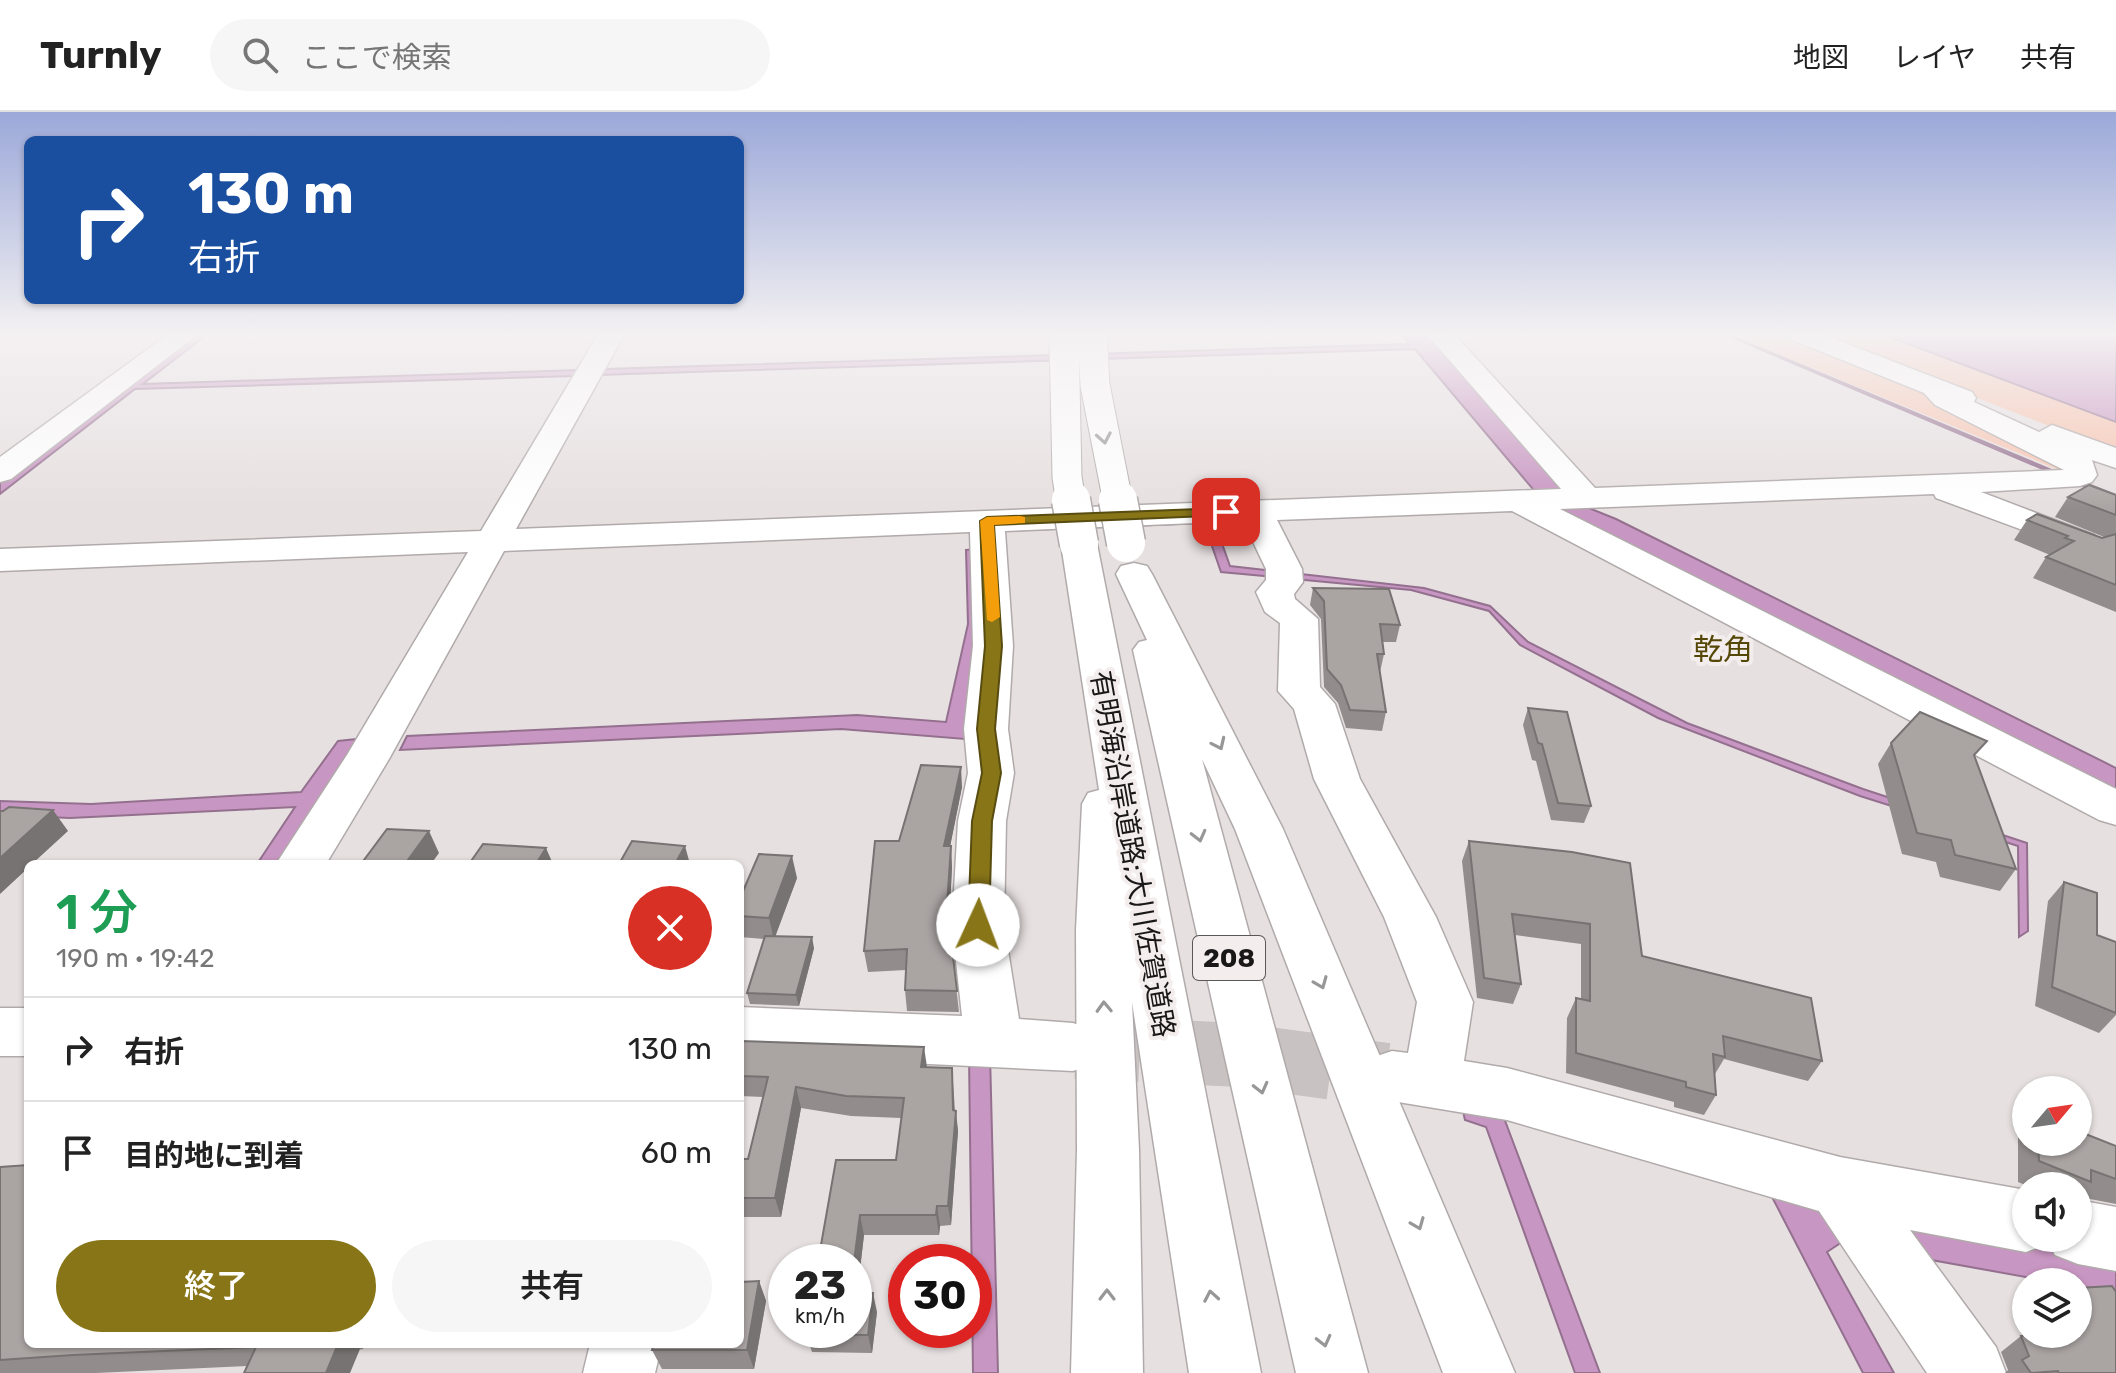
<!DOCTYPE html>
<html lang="ja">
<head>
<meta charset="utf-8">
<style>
  :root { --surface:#fff; --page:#f6f6f6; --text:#222; --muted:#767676; --line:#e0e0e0; --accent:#887518 }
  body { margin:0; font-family:Rubik,"Noto Sans JP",sans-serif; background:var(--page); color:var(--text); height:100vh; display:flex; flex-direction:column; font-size:30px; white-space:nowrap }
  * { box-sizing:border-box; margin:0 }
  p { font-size:26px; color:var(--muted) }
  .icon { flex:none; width:44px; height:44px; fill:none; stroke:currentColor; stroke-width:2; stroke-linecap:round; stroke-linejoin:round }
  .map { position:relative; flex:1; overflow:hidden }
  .drawer { position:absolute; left:24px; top:748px; width:720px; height:488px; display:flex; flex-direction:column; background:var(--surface); border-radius:12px; box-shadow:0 2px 6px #0004 }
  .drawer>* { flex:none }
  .guide { position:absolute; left:24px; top:24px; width:720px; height:168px; border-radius:12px; box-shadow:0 2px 6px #0004; background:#1a4fa0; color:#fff; overflow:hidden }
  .needle { width:52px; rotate:61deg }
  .tools { position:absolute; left:2012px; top:964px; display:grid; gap:16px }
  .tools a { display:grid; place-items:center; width:80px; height:80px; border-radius:50%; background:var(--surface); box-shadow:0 2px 6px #0004; font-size:40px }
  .speed { position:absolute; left:768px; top:1132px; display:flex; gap:16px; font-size:40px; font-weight:700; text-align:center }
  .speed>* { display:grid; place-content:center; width:104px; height:104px; border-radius:50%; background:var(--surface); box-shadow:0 2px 6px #0004; line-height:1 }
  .speed small { font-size:20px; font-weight:400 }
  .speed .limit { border:12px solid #d22; background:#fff; color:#111 }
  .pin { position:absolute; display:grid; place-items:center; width:68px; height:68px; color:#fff; margin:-34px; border-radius:16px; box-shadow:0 4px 12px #0006 }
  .me { position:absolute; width:88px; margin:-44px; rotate:2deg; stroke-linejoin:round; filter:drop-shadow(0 0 6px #0008) }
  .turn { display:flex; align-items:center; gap:28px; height:168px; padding:0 32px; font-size:36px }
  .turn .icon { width:104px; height:104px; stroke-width:2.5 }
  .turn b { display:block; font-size:56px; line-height:68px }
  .round { display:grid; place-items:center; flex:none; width:84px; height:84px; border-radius:42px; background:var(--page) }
  .head { display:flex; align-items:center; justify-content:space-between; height:136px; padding:0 32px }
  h1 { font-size:48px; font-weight:600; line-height:60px; color:#1e9e55 }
  .primary-button { display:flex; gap:16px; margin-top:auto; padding:16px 32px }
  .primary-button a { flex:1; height:92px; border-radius:48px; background:var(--accent); color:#fff; font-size:32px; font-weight:600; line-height:92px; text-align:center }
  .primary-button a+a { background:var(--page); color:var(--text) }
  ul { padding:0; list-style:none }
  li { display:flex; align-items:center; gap:24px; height:104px; padding:0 32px; border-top:2px solid var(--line) }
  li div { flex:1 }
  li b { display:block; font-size:30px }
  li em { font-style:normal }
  header { display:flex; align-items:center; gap:48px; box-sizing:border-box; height:112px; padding:0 40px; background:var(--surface); border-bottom:2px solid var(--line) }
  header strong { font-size:38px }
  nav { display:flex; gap:44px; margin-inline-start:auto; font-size:28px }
  .search { width:560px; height:72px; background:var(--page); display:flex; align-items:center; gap:20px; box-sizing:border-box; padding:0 28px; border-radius:44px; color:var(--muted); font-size:30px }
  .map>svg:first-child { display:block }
</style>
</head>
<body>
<header>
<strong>Turnly</strong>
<div class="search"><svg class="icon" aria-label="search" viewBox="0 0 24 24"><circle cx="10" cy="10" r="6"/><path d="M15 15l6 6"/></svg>ここで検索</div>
<nav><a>地図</a><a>レイヤ</a><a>共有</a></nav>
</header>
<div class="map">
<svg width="2116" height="1261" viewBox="0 0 2116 1261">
  <rect width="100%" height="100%" fill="#e7e0e1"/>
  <g fill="#f8c4af">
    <path d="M1728 221H1787L1886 259 2068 354 2064 360Z"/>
    <path d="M1810 221H1904L2116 301V340Z"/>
  </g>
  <g fill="#c896c2" stroke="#94708f" stroke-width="2">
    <path d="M195 221H209L143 272 578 258 575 264 135 277 0 382V369Z"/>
    <path d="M1401 221H1425L1565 381 1579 392 1616 407 2116 656V684L1555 397 1537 382 1415 237 600 263 604 257 1409 232Z"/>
    <path d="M1879 221H2116V310Z"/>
    <path d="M1213 406 1230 454 1424 476 1490 494 1528 530 1687 611 1863 677 2027 731 2028 819 2019 825 2018 734 1860 684 1658 606 1520 533 1489 499 1411 478 1221 460 1204 411 1002 419Z"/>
    <path d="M980 437 981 511 965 627 841 617 400 638 407 624 857 603 946 610 968 512 966 438Z"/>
    <path d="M357 627 278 752H257L295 695 70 706 0 703V689L91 692 301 680 338 629Z"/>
    <path d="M990 942 998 1261H973L969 944Z"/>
    <path d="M1460 987 1501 998 1600 1261H1575L1486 1015 1465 1008Z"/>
    <path d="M1801 1080 1842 1112 1845 1128 1827 1140 1894 1261H1863L1771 1083Z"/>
    <path d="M1903 1108 2116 1150V1181L2078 1175V1170H2053L1915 1145Z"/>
  </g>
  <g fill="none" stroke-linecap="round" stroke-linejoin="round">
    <g fill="#94708f" fill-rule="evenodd">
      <path d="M1719 221H1727L2059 360 2052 362Z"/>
      <path d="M2082 371H2088L2116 382V387L2082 375Z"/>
    </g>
    <path stroke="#c8c2c3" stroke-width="64" stroke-dasharray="64 32" stroke-linecap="butt" d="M1076 935 1239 943 1386 963"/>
    <g stroke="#b1aaab" stroke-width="3">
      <g id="minor">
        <path d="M170 221H199L11 367 0 370V345Z"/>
        <path d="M599 221H625L516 417 1561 377 1426 221H1453L1595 376 2064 358 1935 293 1924 281 1788 226 1784 221H1819L1972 280 1976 286 1974 290 2039 320 2052 313 2116 336V356L2092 348 2097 363 2092 370 2080 374 1981 380 2094 423 2099 430 2094 437 2082 440 1936 386 1934 382 1560 397 2116 677V713L2099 708 1512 399 1277 408 1302 457 1303 470 1294 482 1295 487 1318 507 1320 575 1335 592 1360 667 1436 805 1473 890 1464 949 1507 956 1840 1045 2026 1078V1126H2078V1088L2116 1095V1159L2078 1152 2055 1143 2049 1131 2026 1140 1910 1118 1996 1235 2006 1261H1927L1819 1099 1507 1008 1392 989 1371 982 1362 964 1371 946 1392 939 1408 941 1417 890 1384 805 1314 667 1294 597 1278 579 1280 511 1265 500 1256 480 1266 468V457L1243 409 1005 419 1013 534 1008 617 1014 661 1006 709 1004 813 1019 907 1073 911 1093 918 1102 935 1093 952 1073 959 740 943V895L962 904 952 813 958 709 968 661 964 617 973 534 970 420 504 439 389 647 326 752H276L347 643 468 440 0 459V437L481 419Z"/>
        <rect x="0" y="896" width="28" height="48"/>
        <path d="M590 1232H662L655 1261H583Z"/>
      </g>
    </g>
    <g stroke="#b1aaab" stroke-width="3">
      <g id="highway">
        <path d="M1079 421 1091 425 1097 432 1261 1261H1189L1132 890 1139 1038 1143 1261H1071L1077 1038 1076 818 1082 692 1088 681 1099 678 1061 432 1067 425Z"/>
        <path d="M1134 451 1147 454 1152 462 1283 717 1515 1261H1443L1235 717 1202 647 1368 1261H1296L1133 538 1139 530 1147 528 1116 462 1121 454Z"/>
      </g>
    </g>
    <use href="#minor" fill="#fff" fill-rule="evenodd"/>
    <use href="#highway" fill="#fff" fill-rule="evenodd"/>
    <g stroke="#b1aaab" stroke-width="31" stroke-linecap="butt">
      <g id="highway-bridge-far1">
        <path d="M1092 221 1095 273 1118 390"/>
        <path d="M1064 224 1067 365 1071 390"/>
      </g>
    </g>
    <g stroke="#b1aaab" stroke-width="41" stroke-linecap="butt">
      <g id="highway-bridge">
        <path d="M1071 388 1079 432"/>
        <path d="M1118 388 1126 431"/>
      </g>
    </g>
    <use href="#highway-bridge-far1" stroke="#fff" stroke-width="29"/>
    <use href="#highway-bridge" stroke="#fff" stroke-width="38"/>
  </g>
  <g fill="#928d8c">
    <path d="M2116 383V500L2033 466 2046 445 2050 443 2014 428 2027 408 2102 426 2104 425 2055 405 2068 385Z"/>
    <path d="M1313 476 1400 513 1396 530H1383L1384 542 1380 560 1386 600 1382 619 1346 616 1338 591 1324 575 1321 507 1310 493Z"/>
    <path d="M1528 596 1591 694 1584 711 1551 708 1536 649 1532 648 1523 613Z"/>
    <path d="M1891 631 1975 646 2016 757 2000 779 1940 765 1936 750 1902 742 1878 652Z"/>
    <path d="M962 675 950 734 952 755 949 811 959 900 907 899 905 878 906 858 868 860 864 839 899 729Z"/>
    <path d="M1469 729 1642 844 1822 949 1808 969 1724 947 1715 962 1716 983 1704 1003 1674 995V990L1566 961 1567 906 1576 886 1581 887V832L1515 823 1521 872 1513 892 1477 886 1462 749Z"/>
    <path d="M797 766 775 824 814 836 799 894 750 892 747 881 764 827 740 825V786Z"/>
    <path d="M2064 770 2097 823 2116 901V903L2099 921 2035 894 2048 789Z"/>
    <path d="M740 929 927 955 952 956 955 998 958 1019 951 1113 940 1114 939 1123H864L857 1182 877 1200 872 1241 812 1240 806 1222 818 1150 896 1048 901 1006 851 1004 801 996 781 1105H740V1047H748L763 985 740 984Z"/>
    <path d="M2026 1015V1030H2078L2116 1034V1092L2090 1087 2078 1083V1074H2028L2018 1070V1024Z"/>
    <path d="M0 1055 28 1232H365L363 1237 247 1254 96 1261H0Z"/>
    <path d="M759 1169 766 1189 754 1257H662L652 1238Z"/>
    <path d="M2021 1224 2116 1261H2005L2008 1258 2001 1240Z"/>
  </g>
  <g fill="#777372">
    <path d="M961 655 962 675 946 755 944 734Z"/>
    <path d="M53 698 68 719 32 752H28V756L0 782V746Z"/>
    <path d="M429 719 439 741 431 752H405Z"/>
    <path d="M685 734 690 752H675Z"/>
    <path d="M951 734 952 755 949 813 947 793Z"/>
    <path d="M546 736 553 752H536Z"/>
    <path d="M792 744 797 766 774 828 769 806Z"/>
    <path d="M812 825 814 836 799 894 796 883Z"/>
    <path d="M924 935 927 955H921Z"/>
    <path d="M952 956 955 1014 956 999 958 1019 951 1113 948 1094 953 998Z"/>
    <path d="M796 975 801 996 781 1105 775 1086Z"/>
    <path d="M937 1094 940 1114 939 1123 936 1103Z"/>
    <path d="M860 1103 864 1123 855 1200 854 1150Z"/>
    <path d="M759 1169 766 1189 754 1257 747 1238Z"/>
    <path d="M873 1181 877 1200 872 1241 868 1223Z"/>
    <path d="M338 1232H356L360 1237 350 1261H326Z"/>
  </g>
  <g fill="#aaa4a3" stroke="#777372" stroke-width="2">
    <path d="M2089 373 2116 383V403L2068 385Z"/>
    <path d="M2037 402 2102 426 2116 422V473L2046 445 2074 429 2065 426 2068 424 2027 408Z"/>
    <path d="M1313 476 1389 477 1400 513 1380 512 1384 542H1377L1386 600 1350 598 1341 573 1327 557 1324 489Z"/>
    <path d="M1528 596 1567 600 1591 694 1558 691 1542 632 1538 631Z"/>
    <path d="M1920 600 1987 629 1974 643 2016 757 1955 743 1951 728 1917 721 1891 631Z"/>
    <path d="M921 653 961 655 944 734H951L947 793 957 879 905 878 907 837 864 839 875 729H899Z"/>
    <path d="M9 695 53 698 0 746V699H3Z"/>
    <path d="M387 717 429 719 405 752H361Z"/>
    <path d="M632 729 685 734 675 752H619Z"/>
    <path d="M1469 729 1572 740 1630 751 1642 844 1811 886 1822 949 1723 924 1725 945 1713 942 1716 983 1686 975V970L1576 941V886L1590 889V812L1512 802 1521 872 1484 866Z"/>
    <path d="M483 732 546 736 536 752H469Z"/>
    <path d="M759 742 792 744 769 806 740 804V786Z"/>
    <path d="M2064 770 2097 781V823L2116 830V901L2052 875Z"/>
    <path d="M765 824 812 825 796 883 747 881Z"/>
    <path d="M740 929 924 935 921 955 952 956 953 998 956 999 948 1094H937L936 1103H860L854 1150H818L836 1048H896L904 986 846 984 796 975 775 1086H740V1047H748L768 965 740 964Z"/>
    <path d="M2078 1019 2116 1034V1067L2091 1058V1070L2039 1049 2038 1030H2078Z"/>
    <path d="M28 1053V1232H338L326 1261H244L256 1235 73 1243 0 1248V1055Z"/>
    <path d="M759 1169 747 1238H652L654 1232H740V1170Z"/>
    <path d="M2112 1174 2116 1180V1261H2059L2058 1259 2031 1261 2022 1248 2029 1244 2021 1224 2035 1222H2078V1176Z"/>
    <path d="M873 1181 868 1223 806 1222 807 1218H854V1182Z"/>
  </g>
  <defs><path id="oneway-chevron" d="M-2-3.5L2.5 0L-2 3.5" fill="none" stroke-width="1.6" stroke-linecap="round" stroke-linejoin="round" transform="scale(2)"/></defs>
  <g stroke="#989797">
    <use href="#oneway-chevron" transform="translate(1104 326) rotate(80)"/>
    <use href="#oneway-chevron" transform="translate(1219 632) rotate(65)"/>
    <use href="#oneway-chevron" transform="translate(1199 724) rotate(76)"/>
    <use href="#oneway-chevron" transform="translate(1321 871) rotate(68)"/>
    <use href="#oneway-chevron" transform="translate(1104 895) rotate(-92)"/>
    <use href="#oneway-chevron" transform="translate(1261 976) rotate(76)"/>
    <use href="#oneway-chevron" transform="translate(1418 1112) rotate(68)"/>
    <use href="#oneway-chevron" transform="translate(1107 1183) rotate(-90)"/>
    <use href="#oneway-chevron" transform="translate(1211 1184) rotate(-100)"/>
    <use href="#oneway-chevron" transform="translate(1324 1229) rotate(76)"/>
  </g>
  <linearGradient id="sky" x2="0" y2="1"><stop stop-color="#9ba8d9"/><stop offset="0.56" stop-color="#f4f1f2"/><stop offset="1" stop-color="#f4f1f2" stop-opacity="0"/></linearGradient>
  <rect width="2116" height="397" fill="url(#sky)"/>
  <path fill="#887518" stroke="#584c10" stroke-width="2" d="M1226 396 1233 400 1231 403 994 413 1002 534 995 617 1001 661 992 709 989 813 986 819 978 821 971 819 968 813 972 709 982 661 977 617 985 534 980 409 987 405Z"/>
  <path fill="#f59e0b" d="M1020 404 1025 405V411L994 413 1000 505 992 510 987 508 980 409 987 405Z"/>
  <g text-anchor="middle" stroke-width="8" stroke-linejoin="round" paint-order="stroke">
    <rect fill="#f4edee" stroke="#5b5758" stroke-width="2" x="1193" y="824" width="72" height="44" rx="6"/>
    <g font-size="26" font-weight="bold" fill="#1a1718">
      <text x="1229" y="855">208</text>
    </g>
    <g font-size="28" fill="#1a1718" stroke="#f4edee">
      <text transform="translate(1133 742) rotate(80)" y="10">有明海沿岸道路;大川佐賀道路</text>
    </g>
    <g font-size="30" fill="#554806" stroke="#f4edee">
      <text x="1723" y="548">乾角</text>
    </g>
  </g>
</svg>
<div class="tools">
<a><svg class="needle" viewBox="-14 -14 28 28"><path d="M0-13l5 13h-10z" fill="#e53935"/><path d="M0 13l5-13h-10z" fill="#767676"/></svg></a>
<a><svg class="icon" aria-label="sound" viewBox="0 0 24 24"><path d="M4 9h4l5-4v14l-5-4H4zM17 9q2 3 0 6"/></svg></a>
<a><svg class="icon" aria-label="layers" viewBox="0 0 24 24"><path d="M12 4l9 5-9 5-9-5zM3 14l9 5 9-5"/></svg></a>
</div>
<div class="speed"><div>23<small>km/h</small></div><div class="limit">30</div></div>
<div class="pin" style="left:1226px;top:400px;background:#d93025"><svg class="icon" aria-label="arrive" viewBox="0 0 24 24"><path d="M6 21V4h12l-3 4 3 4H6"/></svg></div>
<svg class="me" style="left:978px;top:813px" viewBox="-20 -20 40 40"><circle r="19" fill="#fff"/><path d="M0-13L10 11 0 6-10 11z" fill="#887518"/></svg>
<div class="guide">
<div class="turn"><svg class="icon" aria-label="right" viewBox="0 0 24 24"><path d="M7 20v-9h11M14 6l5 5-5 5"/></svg><div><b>130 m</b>右折</div></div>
</div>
<section class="drawer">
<div class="head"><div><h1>1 分</h1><p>190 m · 19:42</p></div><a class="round" style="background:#d93025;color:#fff"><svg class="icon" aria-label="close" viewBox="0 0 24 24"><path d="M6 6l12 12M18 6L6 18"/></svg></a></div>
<ul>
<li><svg class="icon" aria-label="right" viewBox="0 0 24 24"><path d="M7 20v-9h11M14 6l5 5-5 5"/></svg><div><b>右折</b></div><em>130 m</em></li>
<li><svg class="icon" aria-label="arrive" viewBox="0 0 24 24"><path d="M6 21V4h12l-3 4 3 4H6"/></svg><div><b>目的地に到着</b></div><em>60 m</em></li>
</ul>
<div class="primary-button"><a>終了</a><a>共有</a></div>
</section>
</div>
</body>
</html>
